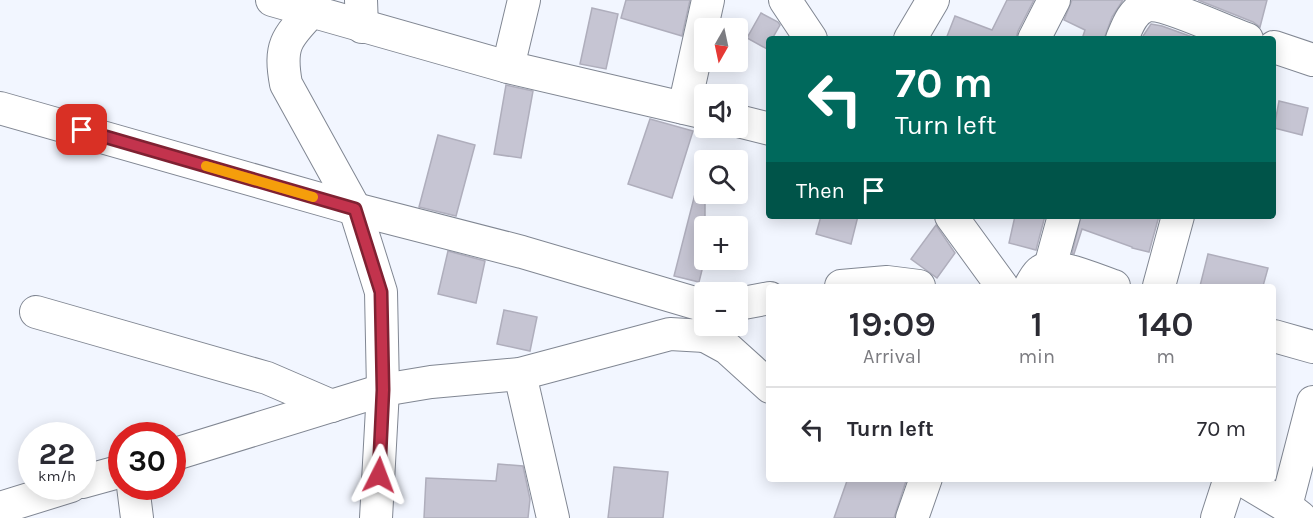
<!DOCTYPE html>
<html lang="en">
<head>
<meta charset="utf-8">
<style>
  :root { --surface:#fff; --page:#f7f7f7; --text:#2b2b33; --muted:#7c7c81; --line:#e1e1e2 }
  body { margin:0; font-family:Karla,sans-serif; background:var(--page); color:var(--text); height:100vh; display:flex; flex-direction:column; font-size:22px; white-space:nowrap }
  * { box-sizing:border-box; margin:0 }
  p { font-size:20px; color:var(--muted) }
  .icon { flex:none; width:33px; height:33px; fill:none; stroke:currentColor; stroke-width:2; stroke-linecap:round; stroke-linejoin:round }
  .map { position:relative; flex:1; overflow:hidden }
  .details { position:absolute; left:766px; top:284px; width:510px; height:198px; display:flex; flex-direction:column; background:var(--surface); border-radius:6px; box-shadow:0 3px 15px #0003 }
  .details>* { flex:none }
  .banner { position:absolute; left:766px; top:36px; width:510px; height:183px; border-radius:6px; box-shadow:0 3px 15px #0003; background:#00695c; color:#fff; overflow:hidden }
  .needle { width:39px; rotate:189deg }
  .buttons { position:absolute; left:694px; top:18px; display:grid; gap:12px }
  .buttons a { display:grid; place-items:center; width:54px; height:54px; border-radius:6px; background:var(--surface); box-shadow:0 3px 15px #0003; font-size:30px }
  .speed { position:absolute; left:18px; top:422px; display:flex; gap:12px; font-size:30px; font-weight:700; text-align:center }
  .speed>* { display:grid; place-content:center; width:78px; height:78px; border-radius:50%; background:var(--surface); box-shadow:0 3px 15px #0003; line-height:1 }
  .speed small { font-size:15px; font-weight:400 }
  .speed .limit { border:9px solid #d22; background:#fff; color:#111 }
  .pin { position:absolute; display:grid; place-items:center; width:51px; height:51px; color:#fff; margin:-26px; border-radius:12px; box-shadow:0 3px 9px #0006 }
  .me { position:absolute; width:66px; margin:-33px; rotate:3deg; stroke-linejoin:round; filter:drop-shadow(0 0 4px #0008) }
  .turn { display:flex; align-items:center; gap:21px; height:126px; padding:0 30px; font-size:27px }
  .turn .icon { width:78px; height:78px; stroke-width:2.5 }
  .turn b { display:block; font-size:42px; line-height:51px }
  .then { display:flex; align-items:center; height:57px; padding:0 30px; background:#0003; gap:12px; font-size:22px }
  .eta { display:flex; justify-content:space-evenly; align-items:center; height:102px; text-align:center }
  .eta b { font-size:36px; font-weight:600; line-height:42px }
  ul { padding:0; list-style:none }
  li { display:flex; align-items:center; gap:18px; height:84px; padding:0 30px; border-top:2px solid var(--line) }
  li div { flex:1 }
  li b { display:block; font-size:22px }
  li em { font-style:normal }
  .map>svg:first-child { display:block }
</style>
</head>
<body>
<div class="map">
<svg width="1313" height="518" viewBox="0 0 1313 518">
  <rect width="100%" height="100%" fill="#f2f6ff"/>
  <g fill="#c6c5d3" stroke="#afaebc" stroke-width="1.5">
    <path d="M626 0H690L682 36 621 18Z"/>
    <path d="M1007 0H1034L1018 31 1016 39H946L955 16 992 30Z"/>
    <path d="M1072 0H1123L1112 17 1104 39H1082L1085 30 1064 20Z"/>
    <path d="M1198 0H1267L1260 27 1253 22Z"/>
    <path d="M592 8 618 14 606 69 580 64Z"/>
    <path d="M761 13 778 22 780 25 772 39H770L767 49 747 38Z"/>
    <path d="M1151 24 1162 26 1198 39H1141Z"/>
    <path d="M506 85 533 91 521 158 494 154Z"/>
    <path d="M1279 101 1308 108 1302 135 1274 128Z"/>
    <path d="M650 119 693 131 672 198 628 184Z"/>
    <path d="M438 135 475 145 456 216 419 207Z"/>
    <path d="M697 186 705 187V258L699 282 674 276Z"/>
    <path d="M821 216H858L851 244 816 234Z"/>
    <path d="M1015 216H1045L1036 250 1009 243Z"/>
    <path d="M1081 216H1159L1149 252 1132 248V247L1082 229 1074 254 1072 253Z"/>
    <path d="M936 225 955 253 937 278 911 259Z"/>
    <path d="M448 251 485 261 476 303 438 294Z"/>
    <path d="M1208 254 1268 268 1263 286H1200Z"/>
    <path d="M504 310 537 317 530 351 497 344Z"/>
    <path d="M498 464 523 466 530 499 528 518H424L426 478 496 481Z"/>
    <path d="M614 467 668 472 663 518H608Z"/>
    <path d="M848 478H907L894 518H834Z"/>
  </g>
  <g fill="none" stroke-linecap="round" stroke-linejoin="round">
    <g stroke="#818793" stroke-width="34">
      <g id="street">
        <path d="M272 0 508 67 705 113"/>
        <path d="M361 0 362 27"/>
        <path d="M785 0 811 39"/>
        <path d="M311 12C286 38 279 46 286 84L355 209 381 292 383 390 376 518"/>
        <path d="M910 39 933 0"/>
        <path d="M1034 39 1054 0"/>
        <path d="M1122 39C1127 27 1132 11 1146 6 1163 1 1227 33 1247 39"/>
        <path d="M1274 47 1313 60"/>
        <path d="M508 67 524 0"/>
        <path d="M0 108 355 209 522 252 705 306"/>
        <path d="M684 108 708 0"/>
        <path d="M738 121 770 129"/>
        <path d="M951 216 1002 286"/>
        <path d="M1050 267 1064 216"/>
        <path d="M841 286 887 282 919 286"/>
        <path d="M1030 286C1033 282 1036 274 1041 271 1055 261 1098 281 1114 286"/>
        <path d="M1159 286 1178 216"/>
        <path d="M738 304 770 298"/>
        <path d="M36 312 267 378 332 406"/>
        <path d="M707 326 705 336 727 348 770 387"/>
        <path d="M1274 336 1313 347"/>
        <path d="M520 374 553 518"/>
        <path d="M172 455 383 390 431 382 520 374 670 334 705 336"/>
        <path d="M1239 478 1286 506 1300 517"/>
        <path d="M82 482 122 471"/>
        <path d="M133 486 137 518"/>
        <path d="M1286 506 1313 402"/>
        <path d="M0 508 71 486"/>
        <path d="M912 518 926 478"/>
        <path d="M1217 518 1230 478"/>
      </g>
    </g>
    <use href="#street" stroke="#fff" stroke-width="32"/>
  </g>
  <g fill="none" stroke-linecap="round" stroke-linejoin="round">
    <g stroke="#7f2132" stroke-width="15">
      <path id="route" d="M82 130 355 209 381 292 383 390 379 475"/>
    </g>
    <use href="#route" stroke="#c3334d" stroke-width="10"/>
    <path stroke="#f59e0b" stroke-width="10" d="M206 166 313 197"/>
  </g>
</svg>
<div class="buttons">
<a><svg class="needle" viewBox="-14 -14 28 28"><path d="M0-13l5 13h-10z" fill="#e53935"/><path d="M0 13l5-13h-10z" fill="#7c7c81"/></svg></a>
<a><svg class="icon" aria-label="sound" viewBox="0 0 24 24"><path d="M4 9h4l5-4v14l-5-4H4zM17 9q2 3 0 6"/></svg></a>
<a><svg class="icon" aria-label="search" viewBox="0 0 24 24"><circle cx="10" cy="10" r="6"/><path d="M15 15l6 6"/></svg></a>
<a>+</a>
<a>−</a>
</div>
<div class="speed"><div>22<small>km/h</small></div><div class="limit">30</div></div>
<div class="pin" style="left:82px;top:130px;background:#d93025"><svg class="icon" aria-label="arrive" viewBox="0 0 24 24"><path d="M6 21V4h12l-3 4 3 4H6"/></svg></div>
<svg class="me" style="left:379px;top:475px" viewBox="-20 -20 40 40"><path d="M0-17L14 15 0 8-14 15z" fill="#c3334d" stroke="#fff" stroke-width="4"/></svg>
<div class="banner">
<div class="turn"><svg class="icon" aria-label="left" viewBox="0 0 24 24"><path d="M17 20v-9H6M10 6l-5 5 5 5"/></svg><div><b>70 m</b>Turn left</div></div>
<div class="then">Then<svg class="icon" aria-label="arrive" viewBox="0 0 24 24"><path d="M6 21V4h12l-3 4 3 4H6"/></svg></div>
</div>
<section class="details">
<div class="eta">
<div><b>19:09</b><p>Arrival</p></div>
<div><b>1</b><p>min</p></div>
<div><b>140</b><p>m</p></div>
</div>
<ul>
<li><svg class="icon" aria-label="left" viewBox="0 0 24 24"><path d="M17 20v-9H6M10 6l-5 5 5 5"/></svg><div><b>Turn left</b></div><em>70 m</em></li>
</ul>
</section>
</div>
</body>
</html>
